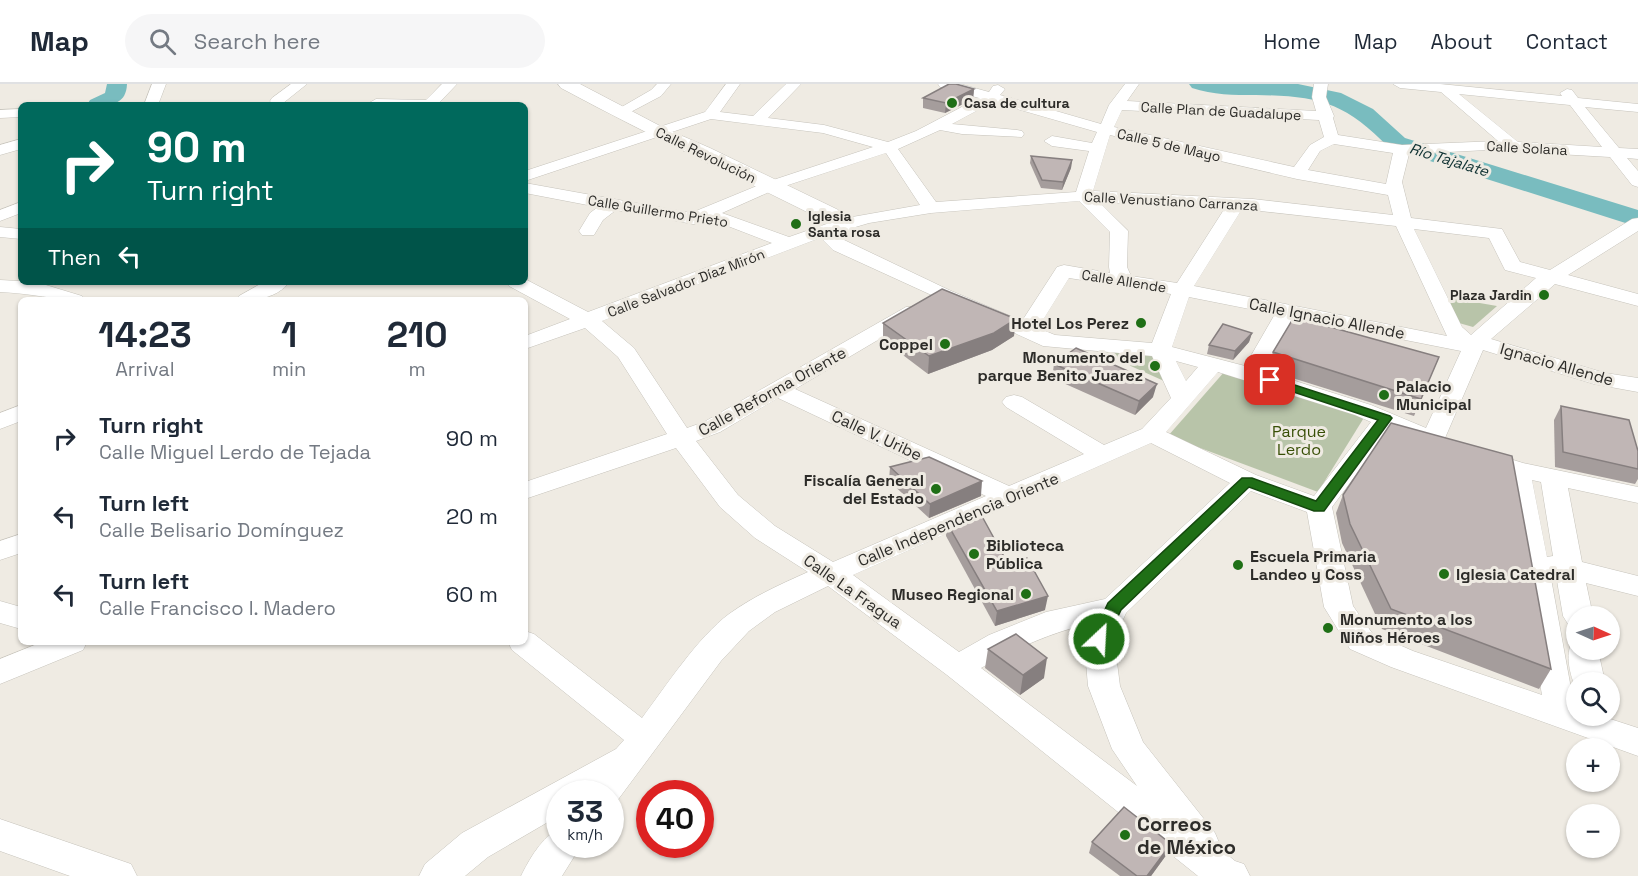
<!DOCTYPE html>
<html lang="en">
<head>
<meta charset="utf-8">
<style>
  :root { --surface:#fff; --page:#f6f6f7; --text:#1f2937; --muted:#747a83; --line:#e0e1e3 }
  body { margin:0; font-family:"Space Grotesk",sans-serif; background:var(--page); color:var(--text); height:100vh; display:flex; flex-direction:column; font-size:22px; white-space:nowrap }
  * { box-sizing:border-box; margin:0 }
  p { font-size:20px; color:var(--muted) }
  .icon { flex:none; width:33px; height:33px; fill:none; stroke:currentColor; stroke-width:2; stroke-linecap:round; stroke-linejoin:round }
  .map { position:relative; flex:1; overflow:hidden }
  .panel { position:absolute; left:18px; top:213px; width:510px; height:348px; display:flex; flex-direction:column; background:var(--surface); border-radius:9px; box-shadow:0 2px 4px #0004 }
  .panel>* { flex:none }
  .hud { position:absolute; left:18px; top:18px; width:510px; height:183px; border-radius:9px; box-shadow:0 2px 4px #0004; background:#00695c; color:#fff; overflow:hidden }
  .needle { width:39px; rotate:93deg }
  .fabs { position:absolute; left:1566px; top:522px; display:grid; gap:12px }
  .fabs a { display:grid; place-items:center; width:54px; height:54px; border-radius:50%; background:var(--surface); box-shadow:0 2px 4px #0004; font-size:30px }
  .speed { position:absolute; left:546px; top:696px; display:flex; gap:12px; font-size:30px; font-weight:700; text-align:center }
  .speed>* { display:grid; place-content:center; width:78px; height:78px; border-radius:50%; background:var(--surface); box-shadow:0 2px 4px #0004; line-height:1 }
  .speed small { font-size:15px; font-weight:400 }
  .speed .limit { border:9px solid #d22; background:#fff; color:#111 }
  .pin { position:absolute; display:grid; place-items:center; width:51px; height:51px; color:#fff; margin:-26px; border-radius:12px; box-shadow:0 3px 9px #0006 }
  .me { position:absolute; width:66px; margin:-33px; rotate:25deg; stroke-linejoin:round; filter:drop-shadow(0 0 4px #0008) }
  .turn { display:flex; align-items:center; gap:21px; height:126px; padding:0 30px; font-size:27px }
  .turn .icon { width:78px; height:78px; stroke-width:2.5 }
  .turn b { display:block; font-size:42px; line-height:51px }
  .then { display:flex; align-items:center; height:57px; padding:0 30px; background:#0003; gap:12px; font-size:22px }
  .eta { display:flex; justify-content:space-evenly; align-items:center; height:102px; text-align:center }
  .eta b { font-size:36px; font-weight:800; line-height:42px }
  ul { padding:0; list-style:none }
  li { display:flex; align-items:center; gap:18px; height:78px; padding:0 30px }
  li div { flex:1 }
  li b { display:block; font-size:22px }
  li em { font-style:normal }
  header { display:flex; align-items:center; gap:36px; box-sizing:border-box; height:84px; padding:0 30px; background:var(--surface); border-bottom:2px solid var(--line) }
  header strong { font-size:28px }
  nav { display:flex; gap:33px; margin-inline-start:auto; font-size:21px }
  .search { width:420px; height:54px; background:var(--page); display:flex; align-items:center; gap:15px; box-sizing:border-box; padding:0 21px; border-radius:33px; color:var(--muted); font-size:22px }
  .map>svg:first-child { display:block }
</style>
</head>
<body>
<header>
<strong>Map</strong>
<div class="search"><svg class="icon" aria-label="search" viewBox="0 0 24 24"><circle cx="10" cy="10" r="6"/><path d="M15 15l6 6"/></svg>Search here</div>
<nav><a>Home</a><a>Map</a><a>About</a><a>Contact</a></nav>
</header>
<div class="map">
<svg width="1638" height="792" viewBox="0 0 1638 792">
  <rect width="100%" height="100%" fill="#efebe3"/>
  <g fill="#b8c4a9">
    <path d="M1445 213 1497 222 1473 243 1459 239Z"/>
    <path d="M1093 265 1157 272 1164 297Z"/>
    <path d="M1225 287 1365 332 1318 408 1168 352Z"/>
  </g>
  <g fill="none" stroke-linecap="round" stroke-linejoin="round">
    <g fill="#79bcbf" fill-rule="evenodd">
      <path d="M107 0H127C126 24 106 21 87 21L90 16 105 9Z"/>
      <path d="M1189 0H1298L1341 9 1373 25 1405 54 1638 126V143L1389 64C1345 18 1318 12 1256 11 1234 11 1213 11 1192 4Z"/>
    </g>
    <g stroke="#c6c3bb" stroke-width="1">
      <g id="minor">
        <path d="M152 0H166L158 21H144Z"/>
        <path d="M291 0H307L282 20H272L270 17 272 14Z"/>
        <path d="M442 0H457L437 21H370L369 19 376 15 426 16Z"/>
        <path d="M657 0H671L661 12 625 31 620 32 613 28 651 6Z"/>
        <path d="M726 0H740L720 28 753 32 786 0H801L768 34 824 41 888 58 916 47 979 14 940 3 938 0H960L989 8 993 2 998 1 1005 5 1000 11 1101 40 1109 21 1125 0H1139L1127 17 1316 27 1312 13 1314 0H1328L1326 13 1334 32 1333 34 1338 51 1402 61 1498 57 1441 8 1400 4 1393 0H1440L1562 12 1560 9 1567 5 1572 6 1578 14 1638 20V28L1585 23 1619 64 1638 65V75L1627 74 1638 87V103L1632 101 1610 73 1487 66 1409 70 1402 98 1411 134 1502 145 1520 178 1550 186 1632 135 1638 134V147L1568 191 1638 210V222L1555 200 1491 255 1605 289 1638 294V308L1594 300 1483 266 1442 361C1424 366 1405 353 1389 346L1332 423 1353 522 1372 549 1413 567 1542 611 1505 389 1472 378 1469 373 1472 368 1481 366 1523 379 1638 403V419L1568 404 1582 478 1638 492V512L1586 499 1593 532H1576V542L1568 540 1563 532 1556 491 1550 489 1576 632H1601L1638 644V672L1391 583 1350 565 1324 523 1307 428 1251 407 1126 529 1114 555 1120 602 1143 658 1215 749 1220 761 1219 764 1235 777 1244 780 1250 792H1198L947 591 828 502 775 528 749 547 721 577 614 721 610 722V710H560V731L488 773 465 792H419L425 780 462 749 616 665 624 656 512 566 508 558H525V547L534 550 642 634C666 602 698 553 729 530 754 512 781 500 808 488L755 454 720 423 676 364 525 415V398L667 350 618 273 585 244 525 265V252L570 235 509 202 506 198H525V195L588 228 772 159 720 139 693 140 616 126 603 136 594 151H582L579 147 590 129 598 123 525 109V99L691 129 764 99 873 63 823 49 711 35 525 97V87L705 28ZM1459 10 1570 21 1602 63 1518 58ZM993 18 1097 48 1092 59 1052 52 1044 57 1052 62 1089 67 1076 108 936 118 898 65 940 46 962 50 1022 53 1024 50 1022 47 1017 46 952 40ZM1122 26 1319 36 1324 53 1310 61 1294 83 1114 43ZM1110 51 1297 95 1388 111 1393 131 1253 115 1093 107ZM1334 60 1393 69 1386 100 1308 86 1320 67ZM886 69 920 121 841 135 789 153 722 129 776 105ZM1079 117 1110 148 1109 183 1110 189 1064 181 1057 183 1022 237 949 206 842 155 852 144 869 139 931 129ZM1099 118 1225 124 1177 199 1131 192 1127 183 1128 147ZM1242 125 1396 142 1447 252 1194 202ZM1414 145 1489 154 1505 186 1536 194 1471 251 1462 243ZM825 152 823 156 833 166 1043 262 1152 272 1171 314 1142 345 1104 361 1022 313 1014 311 1006 313 1002 318 1006 323 1084 370 1009 402 795 305 920 231 923 227 920 223H906L704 338 687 344 634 264 602 237ZM1069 194 1171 210 1152 259 1055 251 1038 244ZM1189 213 1275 230 1245 282 1172 263ZM1294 234 1461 267 1426 344 1371 321 1264 287ZM1176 277 1198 283 1186 297ZM1218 288 1355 331 1371 338 1314 412 1256 391 1166 348ZM778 314 986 412 833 478 775 442 738 411 696 357 720 348ZM1151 359 1230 399 1105 515 1046 528 989 551 959 568 853 491ZM1532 396 1541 398 1553 472 1547 473ZM1092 539 1084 555 1088 602 1112 665 1137 702 981 584C1016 564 1052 548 1092 539Z"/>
        <path d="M21 25V33L0 34V26Z"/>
        <path d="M21 55V65L0 71V61Z"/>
        <path d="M21 118V129L0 137V126Z"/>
        <path d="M0 143 21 145V155L0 153Z"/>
        <path d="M0 196 36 198 82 212 85 216C56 216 29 209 0 208Z"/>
        <path d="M264 198H289C277 215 255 216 236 216L239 212Z"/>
        <path d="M21 321V337L0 345V329Z"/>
        <path d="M21 450V469L0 476V457Z"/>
        <path d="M0 517 21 523V545L0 539Z"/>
        <path d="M1576 557V566H1598L1605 598H1576V604C1570 592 1565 570 1572 558Z"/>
        <path d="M42 558H87L83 566 0 600V575Z"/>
        <path d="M0 735 131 780 137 792H70L0 767Z"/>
        <path d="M560 745V760H582L562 792H521C529 776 542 752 560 745Z"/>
      </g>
    </g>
    <g stroke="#c6c3bb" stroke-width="1">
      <path id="major" d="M558 0H580L664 44 710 64 855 134 858 139 855 144 847 146 839 144C746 97 652 53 561 4Z"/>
    </g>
    <use href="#minor" fill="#fff" fill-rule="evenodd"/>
    <use href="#major" fill="#fff" fill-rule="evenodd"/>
  </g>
  <g fill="#a59d9c">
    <path d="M974 5 973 15 945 29 923 24V14Z"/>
    <path d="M1031 72 1072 76 1071 84 1062 106 1041 104 1030 79Z"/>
    <path d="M883 239 1014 252 992 266 928 290 883 256Z"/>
    <path d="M1252 249 1249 258 1233 276 1207 270 1209 261Z"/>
    <path d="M1273 268 1439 273 1414 332 1267 286Z"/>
    <path d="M1054 280 1153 313 1135 331 1052 294Z"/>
    <path d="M1561 322 1638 367V395L1635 400 1555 383 1554 336Z"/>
    <path d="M890 383 981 412 929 434 889 397Z"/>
    <path d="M1343 411 1551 585 1539 605 1382 545 1342 459 1336 429Z"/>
    <path d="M947 439 1007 478 1045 526 995 542 946 452Z"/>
    <path d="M988 565 1044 594 1020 611 985 584Z"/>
    <path d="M1092 758 1167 770 1151 792H1120L1089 769Z"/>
  </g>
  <g fill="#867f7f">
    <path d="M974 5 973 15 945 29 946 19Z"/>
    <path d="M1072 76 1071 84 1062 106 1063 98Z"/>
    <path d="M1016 235 1014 252 992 266 928 290 929 272Z"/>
    <path d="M1252 249 1249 258 1233 276 1235 267Z"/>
    <path d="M1157 300 1153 313 1135 331 1139 317Z"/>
    <path d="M982 397 981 412 929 434 930 420Z"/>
    <path d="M1048 512 1045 526 995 542 997 527Z"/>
    <path d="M1047 574 1044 594 1020 611 1023 591Z"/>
    <path d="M1171 760 1167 770 1151 792H1147Z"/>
  </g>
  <g fill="#c0b6b5" stroke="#867f7f" stroke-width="1.5">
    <path d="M949 0H956L974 5 946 19 923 14Z"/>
    <path d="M1031 72 1072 76 1063 98 1042 96Z"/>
    <path d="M942 205 1016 235 994 249 929 272 883 239Z"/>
    <path d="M1294 233 1439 273 1421 315 1273 268Z"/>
    <path d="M1223 240 1252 249 1235 267 1209 261Z"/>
    <path d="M1076 264 1157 300 1139 317 1054 280Z"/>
    <path d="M1561 322 1629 336 1638 367V385L1563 368Z"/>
    <path d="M1391 339 1512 372 1551 585 1391 525 1350 440 1343 411Z"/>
    <path d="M929 373 982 397 930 420 890 383Z"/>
    <path d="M978 425 1007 478 1027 474 1048 512 997 527 947 439Z"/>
    <path d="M1016 550 1047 574 1023 591 988 565Z"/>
    <path d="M1124 723 1171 760 1147 792H1137L1092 758Z"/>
  </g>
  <path fill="#1f6f16" stroke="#14480e" stroke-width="1.5" d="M1270 293 1390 332 1392 334 1324 427H1314L1249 403 1121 526 1105 560H1093L1091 555 1108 519 1242 394H1252L1316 417 1378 336 1266 299 1264 296Z"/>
  <g fill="#1f6f16" stroke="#efebe3" stroke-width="2">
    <circle cx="952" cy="19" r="6"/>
    <circle cx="796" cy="140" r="6"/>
    <circle cx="1544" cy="211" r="6"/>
    <circle cx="1141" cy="239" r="6"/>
    <circle cx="945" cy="260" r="6"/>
    <circle cx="1155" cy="282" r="6"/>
    <circle cx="1384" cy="311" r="6"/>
    <circle cx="936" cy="405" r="6"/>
    <circle cx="974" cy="470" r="6"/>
    <circle cx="1238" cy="481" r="6"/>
    <circle cx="1444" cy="490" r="6"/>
    <circle cx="1026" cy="510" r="6"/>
    <circle cx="1328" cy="544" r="6"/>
    <circle cx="1125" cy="751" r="6"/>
  </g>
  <g text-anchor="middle" stroke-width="6" stroke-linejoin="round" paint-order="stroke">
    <g font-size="14" font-weight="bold" fill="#2d2c29" stroke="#efebe3" text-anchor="start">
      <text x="964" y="24">Casa de cultura</text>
      <text x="808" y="137">Iglesia<tspan x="808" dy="16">Santa rosa</tspan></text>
      <text x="1532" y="216" text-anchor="end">Plaza Jardin</text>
    </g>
    <g font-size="14" fill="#2d2c29" stroke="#efebe3">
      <text transform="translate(1221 27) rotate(3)" y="5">Calle Plan de Guadalupe</text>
      <text transform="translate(1169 61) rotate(13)" y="5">Calle 5 de Mayo</text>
      <text transform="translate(1527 64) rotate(3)" y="5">Calle Solana</text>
      <text transform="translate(706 71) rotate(26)" y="5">Calle Revolución</text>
      <text transform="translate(1171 117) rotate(3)" y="5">Calle Venustiano Carranza</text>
      <text transform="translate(658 127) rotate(9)" y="5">Calle Guillermo Prieto</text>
      <text transform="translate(1124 197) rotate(9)" y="5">Calle Allende</text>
      <text transform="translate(686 199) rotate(-21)" y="5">Calle Salvador Díaz Mirón</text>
    </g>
    <g font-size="15" font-style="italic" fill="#103233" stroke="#efebe3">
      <text transform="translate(1449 76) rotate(17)" y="5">Río Tajalate</text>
    </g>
    <g font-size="16" fill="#2d2c29" stroke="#efebe3">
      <text transform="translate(1327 234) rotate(11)" y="6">Calle Ignacio Allende</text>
      <text transform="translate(1557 280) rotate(16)" y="6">Ignacio Allende</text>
      <text transform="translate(772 307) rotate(-29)" y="6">Calle Reforma Oriente</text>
      <text transform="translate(877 351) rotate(25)" y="6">Calle V. Uribe</text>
      <text transform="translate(958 435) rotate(-23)" y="6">Calle Independencia Oriente</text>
      <text transform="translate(853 507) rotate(35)" y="6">Calle La Fragua</text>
    </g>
    <g font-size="16" font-weight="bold" fill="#2d2c29" stroke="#efebe3" text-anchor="end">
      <text x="1129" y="245">Hotel Los Perez</text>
      <text x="933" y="266">Coppel</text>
      <text x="1143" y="279">Monumento del<tspan x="1143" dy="18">parque Benito Juarez</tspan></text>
      <text x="1396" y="308" text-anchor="start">Palacio<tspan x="1396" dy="18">Municipal</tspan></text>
      <text x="924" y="402">Fiscalía General<tspan x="924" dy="18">del Estado</tspan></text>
      <text x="986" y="467" text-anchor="start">Biblioteca<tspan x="986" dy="18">Pública</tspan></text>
      <text x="1250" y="478" text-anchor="start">Escuela Primaria<tspan x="1250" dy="18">Landeo y Coss</tspan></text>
      <text x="1456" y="496" text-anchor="start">Iglesia Catedral</text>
      <text x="1014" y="516">Museo Regional</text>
      <text x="1340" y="541" text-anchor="start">Monumento a los<tspan x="1340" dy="18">Niños Héroes</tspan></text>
    </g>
    <g font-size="16" fill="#384f06" stroke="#efebe3">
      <text x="1299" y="353">Parque<tspan x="1299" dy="18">Lerdo</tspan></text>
    </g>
    <g font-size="20" font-weight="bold" fill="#2d2c29" stroke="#efebe3" text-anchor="start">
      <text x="1137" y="747">Correos<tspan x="1137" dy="23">de México</tspan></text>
    </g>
  </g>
</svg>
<div class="fabs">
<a><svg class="needle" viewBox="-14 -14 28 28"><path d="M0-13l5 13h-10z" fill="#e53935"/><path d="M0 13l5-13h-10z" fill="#747a83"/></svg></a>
<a><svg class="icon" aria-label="search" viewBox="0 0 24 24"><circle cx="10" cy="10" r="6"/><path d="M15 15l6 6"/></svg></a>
<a>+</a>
<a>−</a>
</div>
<div class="speed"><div>33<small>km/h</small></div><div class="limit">40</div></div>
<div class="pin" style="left:1270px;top:296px;background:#d93025"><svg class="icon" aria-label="arrive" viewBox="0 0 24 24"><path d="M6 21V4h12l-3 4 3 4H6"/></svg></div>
<svg class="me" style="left:1099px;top:555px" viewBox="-20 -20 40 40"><circle r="17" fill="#1f6f16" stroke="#fff" stroke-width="3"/><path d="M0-11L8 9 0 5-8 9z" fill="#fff"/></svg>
<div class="hud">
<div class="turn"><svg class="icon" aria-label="right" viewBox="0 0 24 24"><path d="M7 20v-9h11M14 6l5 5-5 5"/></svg><div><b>90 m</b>Turn right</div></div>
<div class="then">Then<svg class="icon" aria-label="left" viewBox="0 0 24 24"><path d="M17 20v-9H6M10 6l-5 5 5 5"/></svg></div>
</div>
<section class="panel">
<div class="eta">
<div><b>14:23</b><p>Arrival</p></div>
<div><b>1</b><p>min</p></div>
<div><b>210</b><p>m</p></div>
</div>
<ul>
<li><svg class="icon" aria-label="right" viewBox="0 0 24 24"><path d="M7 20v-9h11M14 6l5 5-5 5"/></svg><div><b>Turn right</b><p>Calle Miguel Lerdo de Tejada</p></div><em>90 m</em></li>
<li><svg class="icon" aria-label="left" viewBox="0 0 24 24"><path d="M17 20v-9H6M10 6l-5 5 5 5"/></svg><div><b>Turn left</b><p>Calle Belisario Domínguez</p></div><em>20 m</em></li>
<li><svg class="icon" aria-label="left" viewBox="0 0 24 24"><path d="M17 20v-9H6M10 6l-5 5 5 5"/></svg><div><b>Turn left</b><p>Calle Francisco I. Madero</p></div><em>60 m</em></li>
</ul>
</section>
</div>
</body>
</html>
